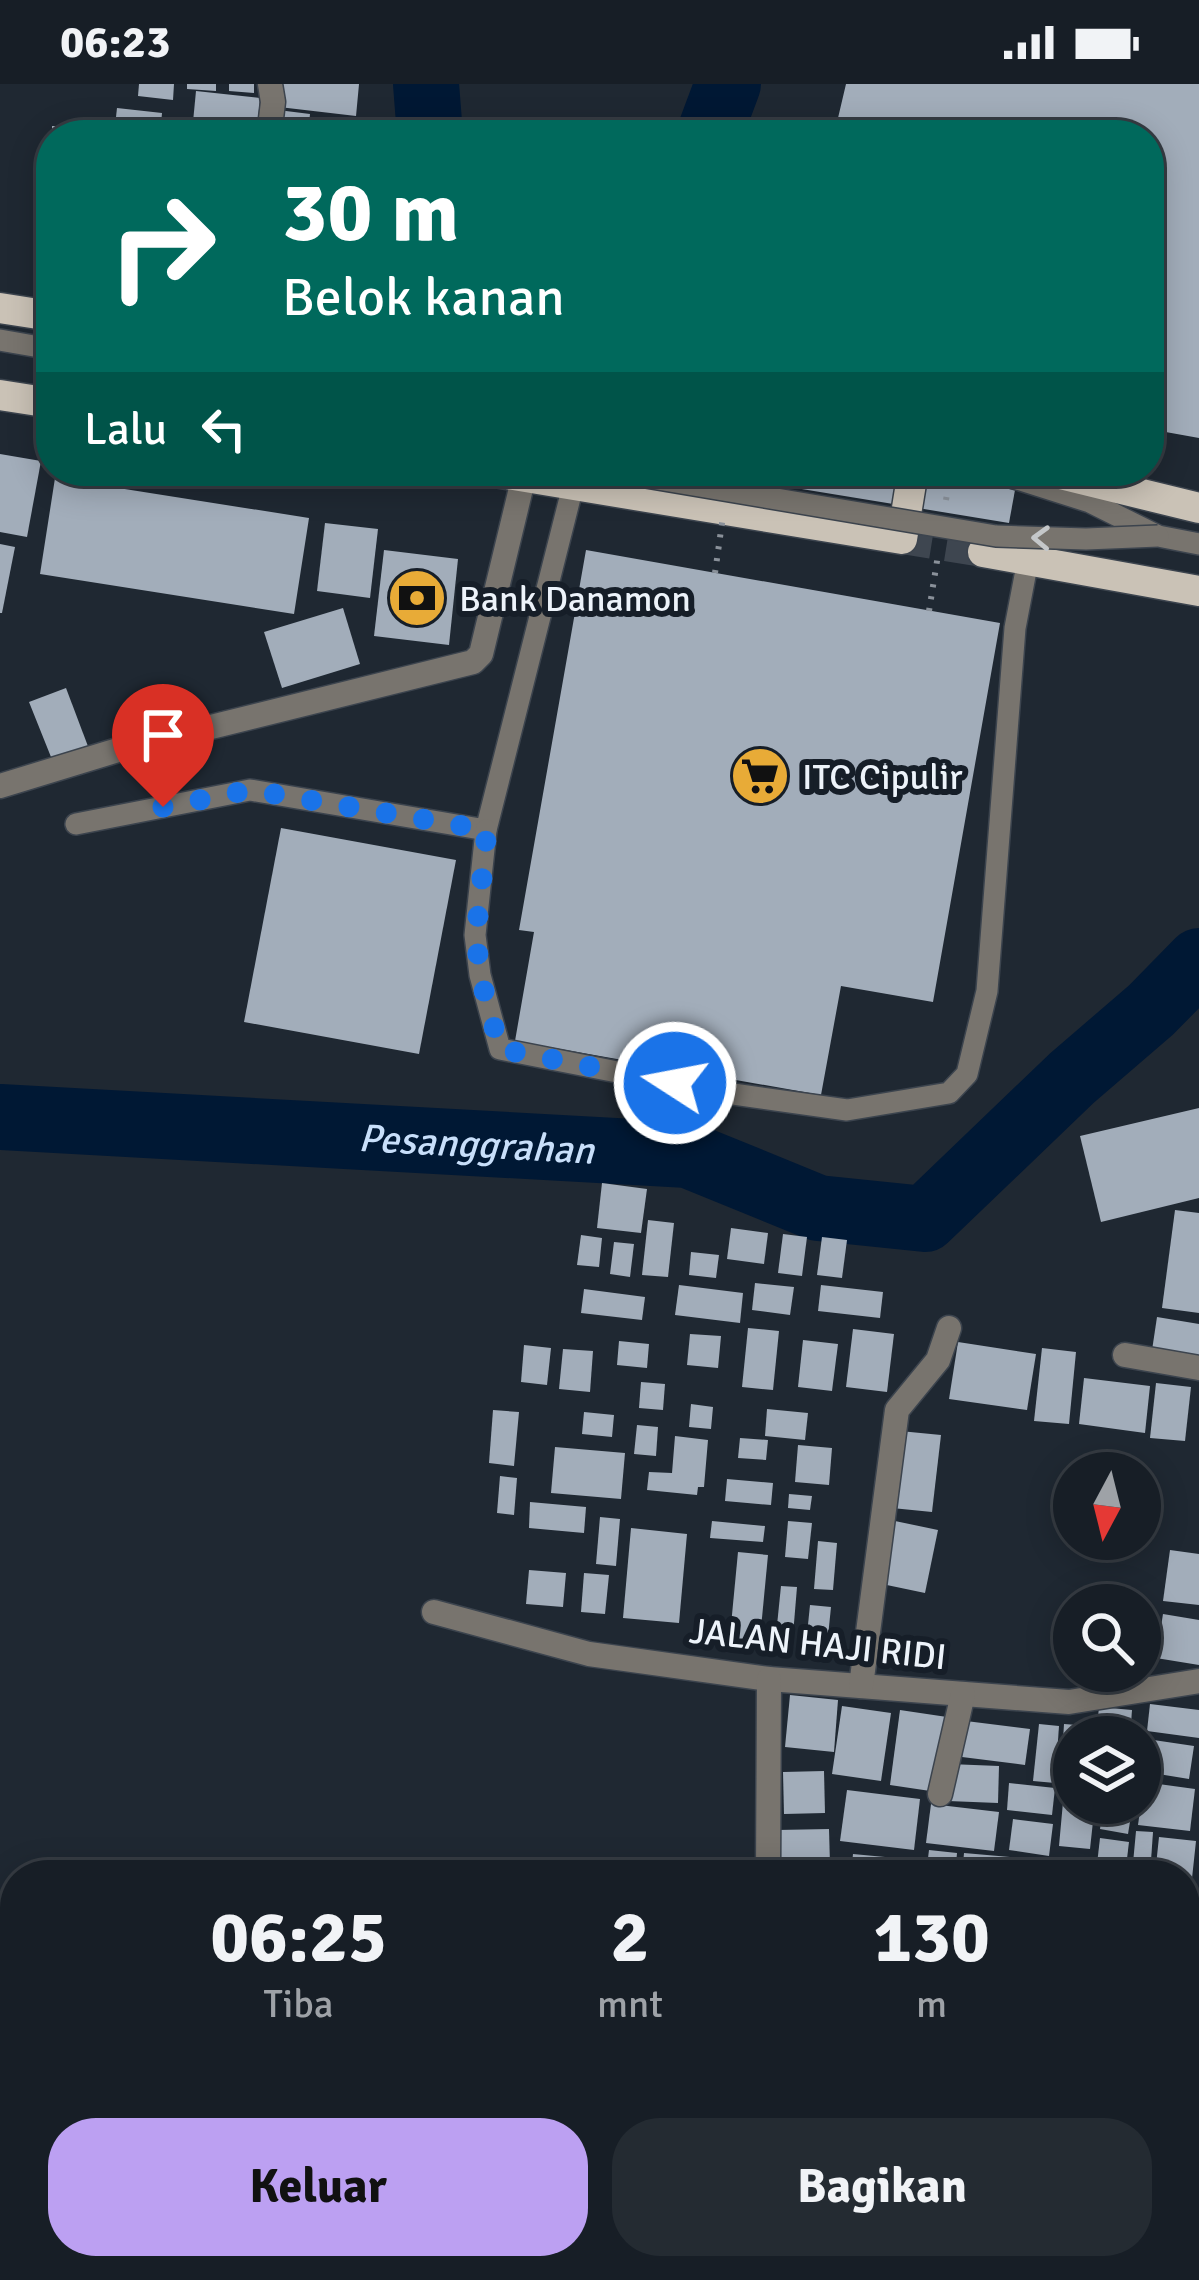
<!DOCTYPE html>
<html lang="id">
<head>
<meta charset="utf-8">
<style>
  :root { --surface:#171e26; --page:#242b32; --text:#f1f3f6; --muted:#9ea2a7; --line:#363c43; --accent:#bca0f2 }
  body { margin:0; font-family:Signika,sans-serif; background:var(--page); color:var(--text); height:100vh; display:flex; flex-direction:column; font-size:45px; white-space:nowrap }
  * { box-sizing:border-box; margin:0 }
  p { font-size:39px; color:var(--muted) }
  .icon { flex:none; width:66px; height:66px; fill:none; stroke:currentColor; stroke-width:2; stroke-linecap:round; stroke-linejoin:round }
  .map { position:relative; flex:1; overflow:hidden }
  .details { position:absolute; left:0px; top:1776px; width:1200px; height:420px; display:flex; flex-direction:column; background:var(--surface); border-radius:48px 48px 0 0; box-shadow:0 6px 30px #0003,0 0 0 3px var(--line) }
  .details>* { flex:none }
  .hud { position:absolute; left:36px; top:36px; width:1128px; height:366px; border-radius:48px; box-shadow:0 6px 30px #0003,0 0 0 3px var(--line); background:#00695c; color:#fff; overflow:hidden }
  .needle { width:78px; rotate:187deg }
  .fabs { position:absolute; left:1053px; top:1368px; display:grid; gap:24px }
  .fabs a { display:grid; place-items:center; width:108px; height:108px; border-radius:50%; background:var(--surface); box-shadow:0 6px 30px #0003,0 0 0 3px var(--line); font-size:60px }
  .pin { position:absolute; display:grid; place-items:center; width:102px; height:102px; color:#fff; margin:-123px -51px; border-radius:50% 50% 50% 0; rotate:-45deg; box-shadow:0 0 12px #0007 }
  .pin .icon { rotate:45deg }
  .me { position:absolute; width:132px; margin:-66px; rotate:281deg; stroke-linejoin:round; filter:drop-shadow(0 0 9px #0008) }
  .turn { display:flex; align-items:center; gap:42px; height:252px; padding:0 48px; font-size:54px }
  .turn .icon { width:156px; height:156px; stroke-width:2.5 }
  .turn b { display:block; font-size:84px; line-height:102px }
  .then { display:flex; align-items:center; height:114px; padding:0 48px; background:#0003; gap:24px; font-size:45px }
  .eta { display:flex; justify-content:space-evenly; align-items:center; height:204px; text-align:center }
  .eta b { font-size:72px; font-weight:700; line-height:84px }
  .action { display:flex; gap:24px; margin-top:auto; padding:24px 48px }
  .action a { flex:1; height:138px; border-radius:48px; background:var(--accent); color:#111; font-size:48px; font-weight:700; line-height:138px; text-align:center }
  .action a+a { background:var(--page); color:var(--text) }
  .status { display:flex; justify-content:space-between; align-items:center; height:84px; padding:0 60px; background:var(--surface); direction:ltr }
  .status svg { height:33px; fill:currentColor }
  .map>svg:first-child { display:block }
</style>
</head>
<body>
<div class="status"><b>06:23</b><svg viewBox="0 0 49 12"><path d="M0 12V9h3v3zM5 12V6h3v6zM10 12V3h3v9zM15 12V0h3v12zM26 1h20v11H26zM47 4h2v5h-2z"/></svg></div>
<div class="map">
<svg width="1199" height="2196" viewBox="0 0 1199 2196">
  <rect width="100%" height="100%" fill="#1f2832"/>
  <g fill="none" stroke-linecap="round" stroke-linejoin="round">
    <g stroke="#001834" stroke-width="66">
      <path d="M426 0 430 51"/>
      <path d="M709 51 728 0"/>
      <path id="s1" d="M0 1033 688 1071 818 1124 925 1135 1072 994 1151 926 1199 877"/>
    </g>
  </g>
  <g fill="#a2adba">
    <path d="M139 0H174L173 16 138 12Z"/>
    <path d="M187 0H216V7L187 5Z"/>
    <path d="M229 0H254V9L229 7Z"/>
    <path d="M282 0H359L356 32 279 23Z"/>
    <path d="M846 0H1199V354L1149 345V51H834Z"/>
    <path d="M196 7 260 14 257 46 193 38Z"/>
    <path d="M117 24 162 29 160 51H114Z"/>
    <path d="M278 26 310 30 308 51H275Z"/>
    <path d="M52 42H93L92 51H52Z"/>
    <path d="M184 42 219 45 218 51H183Z"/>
    <path d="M48 125H51V193L40 192Z"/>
    <path d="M0 370 41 377 27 453 0 448Z"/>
    <path d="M718 387H900L1015 406 1009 439 717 391Z"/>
    <path d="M55 394 309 434 294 530 40 490Z"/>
    <path d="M325 439 378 445 370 514 317 507Z"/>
    <path d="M0 460 15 463 2 529H0Z"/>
    <path d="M384 466 458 475 449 561 374 552Z"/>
    <path d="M586 466 1000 539 933 918 841 902 821 1011 515 957 534 848 519 846Z"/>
    <path d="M343 524 360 580 282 604 264 548Z"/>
    <path d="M66 604 89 665 53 678 29 618Z"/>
    <path d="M281 744 456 776 419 970 244 938Z"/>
    <path d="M1199 1024V1114L1101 1138 1080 1052Z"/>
    <path d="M602 1099 647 1105 641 1149 597 1144Z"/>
    <path d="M1175 1126 1199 1129V1229L1162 1224Z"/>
    <path d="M648 1136 674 1139 668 1193 642 1191Z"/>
    <path d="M731 1144 768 1149 764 1180 727 1175Z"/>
    <path d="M783 1150 807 1153 802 1192 778 1189Z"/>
    <path d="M581 1151 602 1154 599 1183 577 1181Z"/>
    <path d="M822 1153 847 1156 842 1194 817 1191Z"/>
    <path d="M614 1158 634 1160 630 1193 610 1190Z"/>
    <path d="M691 1168 719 1171 716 1194 689 1191Z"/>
    <path d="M755 1199 794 1203 790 1231 752 1226Z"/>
    <path d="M679 1201 743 1209 740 1239 675 1231Z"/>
    <path d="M821 1201 883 1208 880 1234 818 1227Z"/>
    <path d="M584 1205 645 1213 642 1236 581 1229Z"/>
    <path d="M1157 1233 1199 1240V1281L1151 1273Z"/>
    <path d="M748 1244 779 1247 773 1306 742 1303Z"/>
    <path d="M853 1245 894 1250 887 1308 846 1303Z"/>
    <path d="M690 1250 721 1252 718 1284 687 1281Z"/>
    <path d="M803 1256 838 1260 832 1307 798 1303Z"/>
    <path d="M619 1257 649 1260 647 1284 617 1281Z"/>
    <path d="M958 1258 1036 1270 1027 1326 949 1315Z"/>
    <path d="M524 1261 551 1264 547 1301 521 1298Z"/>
    <path d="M1042 1264 1076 1268 1069 1340 1034 1337Z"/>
    <path d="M563 1265 593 1267 590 1308 559 1305Z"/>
    <path d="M1084 1294 1150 1302 1145 1349 1079 1340Z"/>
    <path d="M641 1298 665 1300 663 1326 639 1324Z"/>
    <path d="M1156 1299 1191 1303 1185 1357 1150 1354Z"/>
    <path d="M691 1320 713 1323 711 1345 689 1343Z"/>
    <path d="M767 1325 808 1329 805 1356 765 1352Z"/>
    <path d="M493 1326 519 1328 514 1382 489 1379Z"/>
    <path d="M584 1328 614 1331 612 1353 582 1350Z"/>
    <path d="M637 1341 658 1343 656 1372 634 1370Z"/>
    <path d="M900 1347 941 1351 932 1428 892 1424Z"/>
    <path d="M675 1352 708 1356 704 1403H698L697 1411 647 1406 649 1388 672 1389Z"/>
    <path d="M740 1354 768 1356 766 1376 738 1374Z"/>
    <path d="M798 1361 832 1364 829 1401 795 1398Z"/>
    <path d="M555 1363 625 1369 621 1415 551 1409Z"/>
    <path d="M500 1392 517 1394 514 1431 497 1429Z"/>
    <path d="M727 1395 773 1399 771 1421 725 1417Z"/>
    <path d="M789 1410 812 1412 810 1426 788 1424Z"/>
    <path d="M530 1418 586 1423 584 1449 529 1444Z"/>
    <path d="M600 1433 620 1435 616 1482 596 1480Z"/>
    <path d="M712 1437 765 1442 763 1458 710 1454Z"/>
    <path d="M788 1437 812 1439 808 1475 785 1473Z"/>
    <path d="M895 1437 938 1446 925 1509 882 1500Z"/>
    <path d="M631 1444 687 1450 679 1539 623 1534Z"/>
    <path d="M818 1457 837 1459 833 1506 814 1505Z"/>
    <path d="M1170 1466 1199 1470V1521L1163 1517Z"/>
    <path d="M738 1468 768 1471 759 1565 729 1562Z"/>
    <path d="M529 1486 566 1489 563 1523 526 1520Z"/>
    <path d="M584 1489 609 1491 605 1530 581 1528Z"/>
    <path d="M781 1502 797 1503 792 1563 775 1561Z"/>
    <path d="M810 1521 831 1523 826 1572 805 1570Z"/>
    <path d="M1163 1530 1199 1536V1581L1156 1574Z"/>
    <path d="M790 1611 838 1616 834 1668 785 1663Z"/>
    <path d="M1150 1620 1199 1626V1654L1147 1647Z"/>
    <path d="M842 1622 891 1629 881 1697 832 1690Z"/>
    <path d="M1099 1623 1132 1626 1130 1653H1096Z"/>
    <path d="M900 1626 947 1633 937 1708 890 1701Z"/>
    <path d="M966 1637 1030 1645 1025 1681 962 1673Z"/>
    <path d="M1039 1640 1059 1642 1055 1699 1033 1697Z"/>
    <path d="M1064 1640 1090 1642V1653H1074V1690L1061 1689Z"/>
    <path d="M1140 1654 1194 1662 1189 1695 1140 1687Z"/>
    <path d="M949 1680 999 1682 998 1719 948 1717Z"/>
    <path d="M824 1687 825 1729 784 1730 783 1688Z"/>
    <path d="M1065 1696 1074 1697V1719H1095L1090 1765 1059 1762Z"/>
    <path d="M1144 1698 1195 1705 1190 1747 1138 1741Z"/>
    <path d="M1009 1699 1055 1704 1052 1731 1007 1726Z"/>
    <path d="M847 1706 920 1715 914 1766 840 1757Z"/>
    <path d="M1104 1719H1133L1128 1750 1100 1745Z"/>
    <path d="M931 1720 999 1728 994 1767 926 1759Z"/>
    <path d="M1013 1735 1053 1740 1049 1772 1009 1766Z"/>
    <path d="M829 1745 830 1781 778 1782 777 1746Z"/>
    <path d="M1136 1747 1153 1748 1150 1791 1132 1790Z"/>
    <path d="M1159 1753 1196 1757 1190 1813 1185 1812V1791H1155Z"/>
    <path d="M1100 1754 1129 1758 1125 1791 1096 1789Z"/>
    <path d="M929 1766 957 1769 955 1791H926Z"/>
    <path d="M964 1769 1010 1773 1009 1791H962Z"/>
    <path d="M853 1770 917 1776 916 1791H851Z"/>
    <path d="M1071 1773 1090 1776 1088 1791H1067Z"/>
    <path d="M1028 1780 1061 1786 1060 1791H1026Z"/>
    <path d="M1185 1822 1199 1824V1858L1185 1856Z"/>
    <path d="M1185 1863 1199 1865V1889L1185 1888Z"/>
    <path d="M1185 1897 1199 1898V1929L1185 1928Z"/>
    <path d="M1185 1936 1199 1938V1969L1185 1967Z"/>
    <path d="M1185 1976 1199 1978V2010L1185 2009Z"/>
    <path d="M1185 2017 1199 2019V2057L1185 2056Z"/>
    <path d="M1185 2063 1199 2066 1198 2102 1185 2099Z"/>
    <path d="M1185 2110 1199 2112V2150L1185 2147Z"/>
    <path d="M1185 2158 1199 2160V2196L1142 2190 1143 2181H1185Z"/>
  </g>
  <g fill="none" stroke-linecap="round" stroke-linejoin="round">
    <path stroke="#3e4650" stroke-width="30" stroke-dasharray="30 15" stroke-linecap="butt" d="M902 455 983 468"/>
    <g stroke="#3c444e" stroke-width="24">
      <g id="service">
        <path d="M0 256 51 265"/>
        <path d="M980 387 1011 393 1090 418 1158 452 1199 460"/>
        <path d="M76 740 250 706 486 746 573 402"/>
        <path d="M486 746 475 851 480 891 500 965 719 1008 847 1026 949 1009 967 990 987 907 1015 544 1028 476"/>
      </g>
    </g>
    <g stroke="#3c444e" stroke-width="27">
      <g id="minor">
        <path d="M269 51 273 18 270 0"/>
        <path d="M0 702 118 666 473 578 481 570 524 392"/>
        <path d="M1125 1271 1199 1284"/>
        <path d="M434 1528 589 1570 769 1595 1069 1618 1199 1597"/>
        <path d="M861 1602 897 1326 938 1276 949 1244"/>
        <path d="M940 1710 963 1610"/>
        <path d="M768 1791 769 1595"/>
      </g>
    </g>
    <g stroke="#3c444e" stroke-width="33">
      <g id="primary">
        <path d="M0 224 51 232"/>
        <path d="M0 311 51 319"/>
        <path d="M489 387 902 455 913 387"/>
        <path d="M1048 387 1199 424"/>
        <path d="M983 468 1199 507"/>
      </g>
    </g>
    <use href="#service" stroke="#78746e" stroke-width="21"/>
    <use href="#minor" stroke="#78746e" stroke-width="24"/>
    <use href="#primary" stroke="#cac2b6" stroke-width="30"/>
    <g stroke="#3c444e" stroke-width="24" stroke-linecap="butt">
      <path id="service-bridge" d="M610 387 996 452 1086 455 1158 452"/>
    </g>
    <g stroke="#8a919a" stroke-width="6" stroke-dasharray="3 9" stroke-linecap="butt">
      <path d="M946 416 951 387"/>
      <path d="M715 489 723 432"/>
      <path d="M929 527 938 471"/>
    </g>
    <use href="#service-bridge" stroke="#78746e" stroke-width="21"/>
  </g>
  <defs><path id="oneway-chevron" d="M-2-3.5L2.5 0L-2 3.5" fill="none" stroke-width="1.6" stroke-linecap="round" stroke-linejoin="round" transform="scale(3)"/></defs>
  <use stroke="#c4c7c9" href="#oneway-chevron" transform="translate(1041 454) rotate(-178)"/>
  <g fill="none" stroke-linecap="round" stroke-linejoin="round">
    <path stroke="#1a73e8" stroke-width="21" stroke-dasharray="0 37.8" d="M163 723 250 706 487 746 476 851 480 892 500 965 675 999"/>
  </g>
  <defs>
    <g id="bank-disc" transform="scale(3)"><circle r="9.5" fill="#e8ab37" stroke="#161e28"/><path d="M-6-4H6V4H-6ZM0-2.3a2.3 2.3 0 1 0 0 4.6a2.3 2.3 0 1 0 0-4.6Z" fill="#111"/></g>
    <g id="supermarket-disc" transform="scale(3)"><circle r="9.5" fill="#e8ab37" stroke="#161e28"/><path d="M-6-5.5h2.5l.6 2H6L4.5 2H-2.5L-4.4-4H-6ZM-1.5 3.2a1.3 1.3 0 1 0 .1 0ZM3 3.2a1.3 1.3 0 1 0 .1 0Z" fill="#111"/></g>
  </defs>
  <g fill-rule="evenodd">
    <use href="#bank-disc" x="417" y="514"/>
    <use href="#supermarket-disc" x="760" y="692"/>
  </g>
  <g text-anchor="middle" stroke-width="12" stroke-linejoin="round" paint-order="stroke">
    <g font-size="36" fill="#edf3fa" stroke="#161e28" text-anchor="start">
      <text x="459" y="527">Bank Danamon</text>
      <text x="802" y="705">ITC Cipulir</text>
    </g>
    <g font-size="36" fill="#edf3fa" stroke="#161e28">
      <text transform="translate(818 1559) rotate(6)" y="13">JALAN HAJI RIDI</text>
    </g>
    <g font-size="39" font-style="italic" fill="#c8dffa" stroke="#161e28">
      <text dy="14" stroke="none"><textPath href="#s1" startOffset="477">Pesanggrahan</textPath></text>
    </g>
  </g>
</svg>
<div class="fabs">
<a><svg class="needle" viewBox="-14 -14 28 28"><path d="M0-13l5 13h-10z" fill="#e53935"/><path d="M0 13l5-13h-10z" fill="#9ea2a7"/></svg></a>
<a><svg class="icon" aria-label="search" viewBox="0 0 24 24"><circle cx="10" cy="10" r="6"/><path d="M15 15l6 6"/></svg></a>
<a><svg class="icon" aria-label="layers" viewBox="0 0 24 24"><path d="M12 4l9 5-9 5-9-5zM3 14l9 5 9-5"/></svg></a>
</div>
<div class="pin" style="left:163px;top:723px;background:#d93025"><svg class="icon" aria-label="arrive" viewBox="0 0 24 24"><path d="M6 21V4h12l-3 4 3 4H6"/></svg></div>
<svg class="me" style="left:675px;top:999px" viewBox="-20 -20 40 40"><circle r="17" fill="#1a73e8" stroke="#fff" stroke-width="3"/><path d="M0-11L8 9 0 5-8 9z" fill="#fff"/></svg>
<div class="hud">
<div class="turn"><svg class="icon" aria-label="right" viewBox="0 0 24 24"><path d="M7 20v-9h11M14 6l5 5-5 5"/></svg><div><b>30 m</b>Belok kanan</div></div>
<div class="then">Lalu<svg class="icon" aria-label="left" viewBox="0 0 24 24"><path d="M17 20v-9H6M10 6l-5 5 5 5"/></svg></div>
</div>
<section class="details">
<div class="eta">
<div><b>06:25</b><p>Tiba</p></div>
<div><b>2</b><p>mnt</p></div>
<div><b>130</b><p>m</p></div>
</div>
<div class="action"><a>Keluar</a><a>Bagikan</a></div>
</section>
</div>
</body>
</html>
